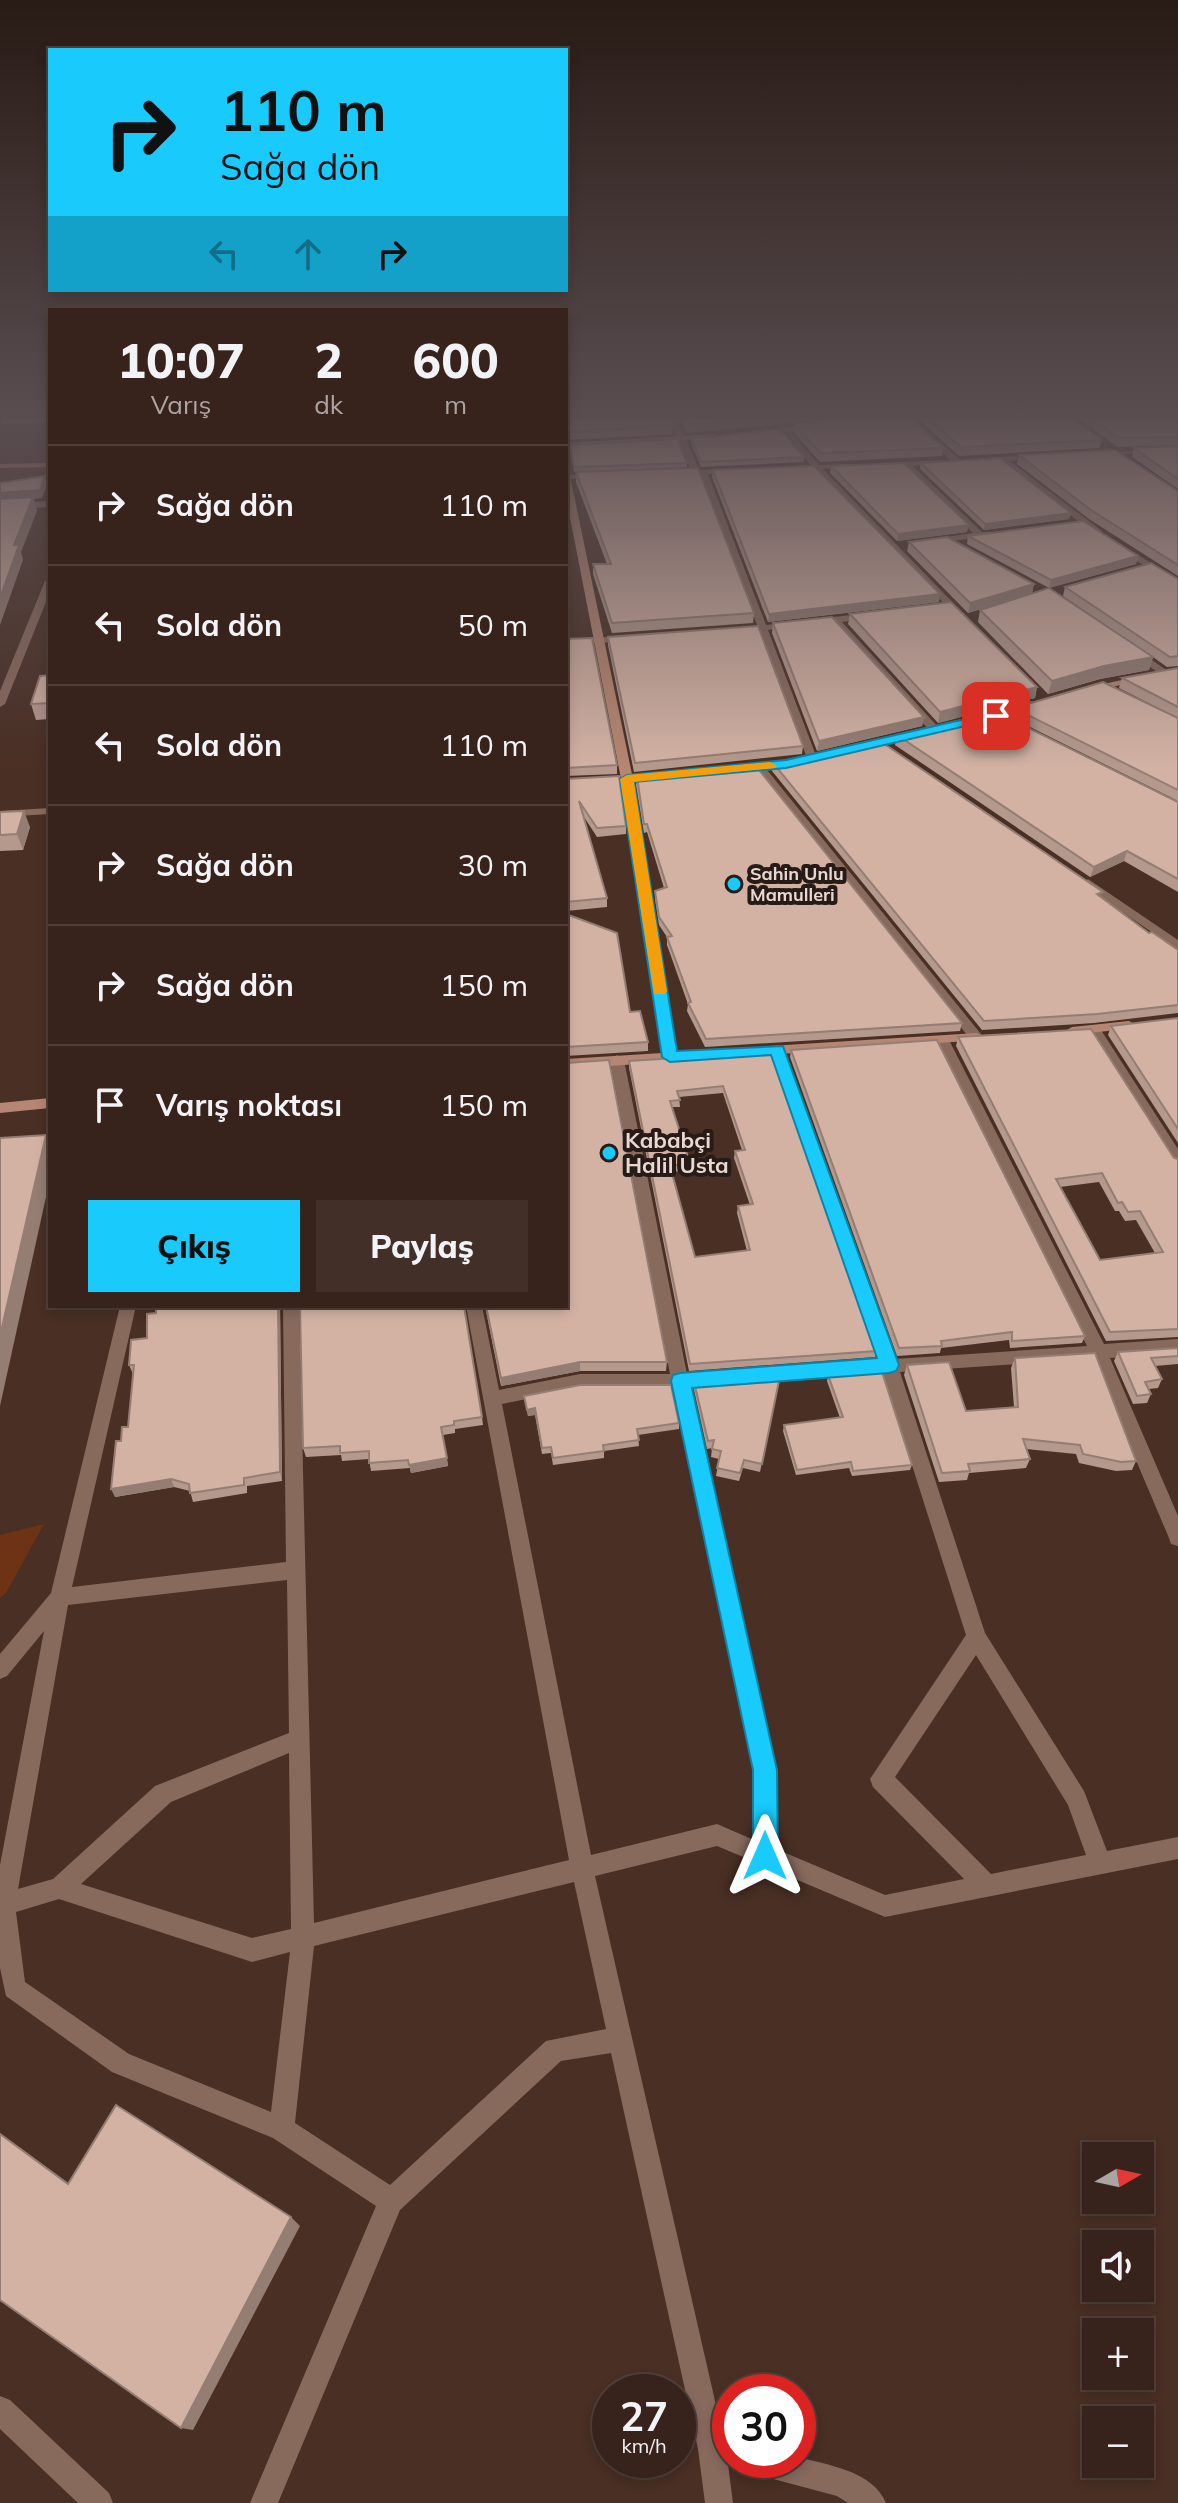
<!DOCTYPE html>
<html lang="tr">
<head>
<meta charset="utf-8">
<style>
  :root { --surface:#37231b; --page:#422f28; --text:#f1f3f6; --muted:#aaa4a3; --line:#51403a; --accent:#19cafc }
  body { margin:0; font-family:Mulish,sans-serif; background:var(--page); color:var(--text); height:100vh; display:flex; flex-direction:column; font-size:30px; white-space:nowrap }
  * { box-sizing:border-box; margin:0 }
  p { font-size:26px; color:var(--muted) }
  .icon { flex:none; width:44px; height:44px; fill:none; stroke:currentColor; stroke-width:2; stroke-linecap:round; stroke-linejoin:round }
  .map { position:relative; flex:1; overflow:hidden }
  .side { position:absolute; left:48px; top:308px; width:520px; height:1000px; display:flex; flex-direction:column; background:var(--surface); border-radius:0px; box-shadow:0 4px 12px #0003,0 0 0 2px var(--line) }
  .side>* { flex:none }
  .guide { position:absolute; left:48px; top:48px; width:520px; height:244px; border-radius:0px; box-shadow:0 4px 12px #0003,0 0 0 2px var(--line); background:#19cafc; color:#111; overflow:hidden }
  .needle { width:52px; rotate:81deg }
  .tools { position:absolute; left:1082px; top:2142px; display:grid; gap:16px }
  .tools a { display:grid; place-items:center; width:72px; height:72px; border-radius:0px; background:var(--surface); box-shadow:0 4px 12px #0003,0 0 0 2px var(--line); font-size:40px }
  .speed { position:absolute; left:592px; top:2374px; display:flex; gap:16px; font-size:40px; font-weight:700; text-align:center }
  .speed>* { display:grid; place-content:center; width:104px; height:104px; border-radius:50%; background:var(--surface); box-shadow:0 4px 12px #0003,0 0 0 2px var(--line); line-height:1 }
  .speed small { font-size:20px; font-weight:400 }
  .speed .limit { border:12px solid #d22; background:#fff; color:#111 }
  .pin { position:absolute; display:grid; place-items:center; width:68px; height:68px; color:#fff; margin:-34px; border-radius:16px; box-shadow:0 4px 12px #0006 }
  .me { position:absolute; width:88px; margin:-44px; rotate:0deg; stroke-linejoin:round; filter:drop-shadow(0 0 6px #0008) }
  .turn { display:flex; align-items:center; gap:28px; height:168px; padding:0 40px; font-size:36px }
  .turn .icon { width:104px; height:104px; stroke-width:2.5 }
  .turn b { display:block; font-size:56px; line-height:68px }
  .lanes { display:flex; align-items:center; height:76px; padding:0 40px; background:#0003; justify-content:center; gap:40px; direction:ltr }
  .lanes .off { opacity:.35 }
  .eta { display:flex; justify-content:space-evenly; align-items:center; height:136px; text-align:center }
  .eta b { font-size:48px; font-weight:800; line-height:56px }
  .cta { display:flex; gap:16px; margin-top:auto; padding:16px 40px }
  .cta a { flex:1; height:92px; border-radius:0px; background:var(--accent); color:#111; font-size:32px; font-weight:800; line-height:92px; text-align:center }
  .cta a+a { background:var(--page); color:var(--text) }
  ul { padding:0; list-style:none }
  li { display:flex; align-items:center; gap:24px; height:120px; padding:0 40px; border-top:2px solid var(--line) }
  li div { flex:1 }
  li b { display:block; font-size:30px }
  li em { font-style:normal }
  .map>svg:first-child { display:block }
</style>
</head>
<body>
<div class="map">
<svg width="1178" height="2503" viewBox="0 0 1178 2503">
  <rect width="100%" height="100%" fill="#492f24"/>
  <path fill="#6e3214" d="M44 1524 6 1593 0 1598V1535Z"/>
  <g fill="none" stroke-linecap="round" stroke-linejoin="round">
    <g fill="#886a5d" fill-rule="evenodd">
      <path d="M669 418H677L699 470 733 469 737 471 708 474 766 625 791 622 796 625 768 630 817 758 816 760 807 758 759 631 739 633 734 630 757 625 700 475H680L676 473 691 470Z"/>
      <path d="M905 418H913L959 459V463H953Z"/>
      <path d="M781 427H787L819 465 856 464 853 468 823 469 965 615V619H959L814 470H793V466L810 465Z"/>
      <path d="M1178 447V451L1100 456 1096 454Z"/>
      <path d="M1044 455 1041 459 1010 461 1102 531V535H1096L1000 461 980 462 976 460 980 458Z"/>
      <path d="M944 460 941 464 913 466 982 532H991V536L929 544V540L932 539 973 533 904 466 884 467 880 465 884 463Z"/>
      <path d="M600 474 597 478 566 479V475Z"/>
      <path d="M50 501V507L0 510V504Z"/>
      <path d="M1119 543 1178 580V587L1116 548V544Z"/>
      <path d="M50 578V592L5 704 0 707V691L45 581Z"/>
      <path d="M871 613 876 616 874 618 842 622 939 728V732H931L832 623 814 625 809 622 814 619Z"/>
      <path d="M628 636 631 637V641L566 645V639Z"/>
      <path d="M1130 649H1136L1172 674 1163 676 1130 653Z"/>
      <path d="M755 765H763L981 1034 983 1037 981 1040H971L755 769Z"/>
      <path d="M50 808V814L0 817V811Z"/>
      <path d="M1088 879 1178 940V950L1084 886 1082 883Z"/>
      <path d="M1094 1026 1099 1027 1178 1149V1166L1173 1165 1087 1030Z"/>
      <path d="M942 1036 949 1040 1104 1344 1178 1339V1353L1110 1358 1178 1516V1546L1171 1544 1169 1538 1093 1359 900 1372 985 1633 1084 1791 1107 1851 1178 1837V1859L885 1917 717 1846 595 1876 726 2449 733 2503H705L698 2449 611 2053 561 2061 400 2210 278 2503H250L376 2206 273 2138 112 2072 6 1996 0 1968V1865L44 1631 7 1676 0 1679V1654L51 1593 120 1306H136L72 1587 286 1562 283 1306H299L314 1923 569 1860 466 1306H482L499 1390 580 1374H670L610 1060 617 1055 624 1060 687 1374 879 1360 770 1050 777 1045 784 1050 895 1359 1087 1346 935 1040ZM883 1374 966 1635 870 1779 873 1787 964 1879 885 1895 776 1849V1770L690 1387ZM580 1388H673L754 1770V1840L717 1824 591 1855 502 1404ZM287 1580 289 1733 155 1786 53 1879 18 1889 68 1605ZM976 1655 1068 1805 1086 1855 991 1874 895 1777ZM289 1753 291 1929 252 1938 81 1884 171 1802ZM574 1882 606 2029 546 2041 390 2185 295 2123 314 1946ZM59 1899 252 1962 290 1952 271 2112 129 2054 25 1982 16 1912Z"/>
      <path d="M0 2396 10 2400 109 2493 113 2503H78L0 2429Z"/>
      <path d="M798 2457C828 2465 873 2471 886 2503H848L837 2496 755 2474 745 2470 741 2460H798Z"/>
    </g>
    <g fill="#b58671" fill-rule="evenodd">
      <path d="M812 424 815 428 760 434 756 432Z"/>
      <path d="M716 434 713 438 566 447V443Z"/>
      <path d="M50 463V467L0 468V464Z"/>
      <path d="M566 474 570 476 633 779 676 1052 977 1033 984 1037 982 1040 566 1069V1059L662 1053 621 779 566 497Z"/>
      <path d="M1178 668V674L1085 692 1080 689Z"/>
      <path d="M1032 701 1037 704 1036 706 982 722 977 719Z"/>
      <path d="M916 731 921 734 920 736 861 750 856 747Z"/>
      <path d="M791 760 797 763 795 765 735 773 729 770 735 767Z"/>
      <path d="M1129 1021 1136 1025 1134 1028 1072 1035 1065 1031 1072 1027Z"/>
      <path d="M50 1098V1108L0 1113V1103Z"/>
    </g>
  </g>
  <g fill="#b5998d" fill-rule="evenodd">
    <path d="M0 418H50V423L2 424Z"/>
    <path d="M566 418 673 425 672 434 566 440Z"/>
    <path d="M680 418H835L687 433Z"/>
    <path d="M917 418H1071L1102 440 1099 448 959 456Z"/>
    <path d="M1077 418H1178V445L1118 447Z"/>
    <path d="M794 424 943 448 942 456 820 462 793 432Z"/>
    <path d="M691 438 804 457V462L701 467 691 443Z"/>
    <path d="M570 445 687 463V467L574 472Z"/>
    <path d="M1178 446V489L1132 457 1134 448Z"/>
    <path d="M1019 455 1178 491V576L1089 519 1017 464Z"/>
    <path d="M921 463 1071 513 1069 519 984 530 920 469Z"/>
    <path d="M831 466 967 532 897 541 830 473Z"/>
    <path d="M713 470 939 602 768 622 712 477Z"/>
    <path d="M576 472 754 613 753 623 612 633 593 574V564H607L576 482Z"/>
    <path d="M968 536 1138 556 1136 564 1049 588 967 544Z"/>
    <path d="M909 542 1034 584 1032 593 968 613 907 551Z"/>
    <path d="M1178 579V666L1167 667 1153 657 1149 670 1100 679 1048 694 978 622 980 610 1144 651 1063 596 1065 587Z"/>
    <path d="M850 614 1037 687 1035 698 938 723 848 624Z"/>
    <path d="M773 623 924 717 922 726 817 751 772 633Z"/>
    <path d="M608 637 803 746 802 754 634 772 608 645Z"/>
    <path d="M566 639 617 765V774L566 776Z"/>
    <path d="M1178 668V892L1124 861 1090 877 895 745 897 735 1176 800 1012 718 1014 708 1166 712 1119 688 1122 678Z"/>
    <path d="M50 675V719L36 720 31 704Z"/>
    <path d="M773 763 1102 898 1149 933 1178 950V1013L1094 1023 982 1030 772 771Z"/>
    <path d="M637 777 962 1023 960 1031 705 1047 687 1011 688 1004 667 945V937L659 925 655 899V891L664 888 647 832 644 833 636 785Z"/>
    <path d="M566 779 626 826V834L597 837 584 817 607 898V907L566 911Z"/>
    <path d="M0 812 30 827 23 850 0 851Z"/>
    <path d="M566 914 630 1012 648 1042V1051L566 1056Z"/>
    <path d="M1178 1018V1143L1108 1035 1111 1026Z"/>
    <path d="M958 1037 1178 1159V1337L1106 1341 956 1046ZM1099 1182 1115 1211H1119L1125 1221 1136 1220 1155 1253 1100 1260 1060 1187Z"/>
    <path d="M791 1050 1085 1336 1082 1343 1010 1348 1009 1340 941 1348 940 1353 897 1356 790 1057Z"/>
    <path d="M771 1052 877 1351 875 1357 689 1371 629 1068V1061ZM723 1093 742 1150 735 1151 734 1158 750 1205 738 1206 737 1213 747 1251 695 1257 671 1172 690 1170V1163L672 1107H680L679 1097Z"/>
    <path d="M156 1306H280L282 1481 247 1486V1493L193 1502 190 1491 174 1487 115 1497 121 1441 128 1427 133 1374 129 1365 147 1338 156 1313Z"/>
    <path d="M300 1306 482 1417 483 1425 455 1429V1433L443 1435 448 1466 411 1473 410 1468 371 1471 369 1459 342 1461 341 1455 306 1457 303 1448Z"/>
    <path d="M485 1306H566L667 1362 666 1371H580L501 1386Z"/>
    <path d="M1178 1348V1364L1155 1366 1162 1379 1158 1388 1149 1389 1151 1394 1147 1403 1133 1404 1114 1361 1118 1352Z"/>
    <path d="M1015 1358 1136 1461 1132 1470 1116 1471 1079 1463 1076 1454 1026 1449 1030 1459 1026 1468 969 1473 967 1480 939 1482 904 1375 907 1365 966 1411 1014 1407 1011 1368Z"/>
    <path d="M828 1375 912 1465 910 1470 852 1476 849 1468 796 1475 783 1431 784 1425 840 1418 827 1381Z"/>
    <path d="M780 1376 760 1472 743 1468 739 1481 716 1476 719 1459 711 1457 712 1448 707 1449 694 1390V1382Z"/>
    <path d="M524 1396 679 1423V1429L638 1435 639 1446 604 1451V1458L553 1465 551 1453 542 1454 535 1415 528 1416Z"/>
  </g>
  <g fill="#947d73">
    <path d="M752 418H835L687 433V424Z"/>
    <path d="M45 476 47 485 42 498 34 499 37 511 21 552 23 560 0 625V493Z"/>
    <path d="M1071 513 1069 519 984 530 985 524Z"/>
    <path d="M969 525 967 532 897 541 898 534Z"/>
    <path d="M1138 556 1136 564 1049 588 1051 580Z"/>
    <path d="M1034 584 1032 593 968 613 970 603Z"/>
    <path d="M940 594 939 602 768 622 769 614Z"/>
    <path d="M1153 657 1149 670 1100 679 1048 694 1052 681 1104 666Z"/>
    <path d="M1037 687 1035 698 938 723 940 712Z"/>
    <path d="M924 717 922 726 817 751 819 741Z"/>
    <path d="M24 811 30 827 23 850 17 834Z"/>
    <path d="M1127 851 1124 861 1090 877 1094 867Z"/>
    <path d="M46 1135 50 1145V1179L0 1406V1336Z"/>
    <path d="M278 1306H280L282 1481 280 1472Z"/>
    <path d="M580 1362V1371L501 1386V1378Z"/>
    <path d="M535 1408V1415L528 1416 527 1410Z"/>
    <path d="M447 1458 448 1466 411 1473 409 1465Z"/>
    <path d="M171 1479 174 1487 115 1497 111 1489Z"/>
    <path d="M0 2133 82 2193 68 2184Z"/>
    <path d="M291 2217 300 2226 193 2430 181 2428Z"/>
  </g>
  <g fill="#d3b2a4" stroke="#947d73" stroke-width="2" fill-rule="evenodd">
    <path d="M566 418H670L673 425 566 432Z"/>
    <path d="M684 418H752L687 424Z"/>
    <path d="M845 418H911L943 448 821 453 794 424Z"/>
    <path d="M928 418H1071L1102 440 961 447Z"/>
    <path d="M1091 418H1178V437L1120 438Z"/>
    <path d="M780 429 804 457 701 462 691 438 718 436Z"/>
    <path d="M677 439 687 463 574 467 570 445Z"/>
    <path d="M1178 446V479L1134 448Z"/>
    <path d="M1115 450 1178 491V565L1091 510 1019 455Z"/>
    <path d="M1000 458 1071 513 985 524 921 463Z"/>
    <path d="M904 463 969 525 898 534 831 466Z"/>
    <path d="M814 466 940 594 769 614 713 470Z"/>
    <path d="M698 468 754 613 612 623 593 564H611L576 472Z"/>
    <path d="M45 476 40 490 0 493V483Z"/>
    <path d="M33 497 14 545H19L0 598V499Z"/>
    <path d="M1083 521 1138 556 1051 580 968 536Z"/>
    <path d="M947 537 1034 584 970 603 909 542Z"/>
    <path d="M1151 563 1178 579V656L1170 657 1065 587Z"/>
    <path d="M1049 588 1153 657 1104 666 1052 681 980 610Z"/>
    <path d="M951 602 1037 687 940 712 850 614Z"/>
    <path d="M832 617 924 717 819 741 773 623Z"/>
    <path d="M758 626 803 746 635 763 608 637Z"/>
    <path d="M592 638 617 765 566 768V639Z"/>
    <path d="M1178 668V707L1122 678Z"/>
    <path d="M50 675V703L31 704 40 676Z"/>
    <path d="M1103 682 1178 718V790L1014 708Z"/>
    <path d="M996 712 1178 802V879L1127 851 1094 867 897 735Z"/>
    <path d="M880 741 1103 892 1097 894 1149 933 1152 932 1178 950V1005L1097 1014 984 1021 773 763Z"/>
    <path d="M755 765 962 1023 706 1039 688 1003 691 1002 667 937 672 936 659 917 655 891 667 887 647 824H644L637 777Z"/>
    <path d="M619 776 626 826 597 828 579 801 607 898 566 902V779Z"/>
    <path d="M24 811 17 834 0 835V812Z"/>
    <path d="M566 914 617 933 630 1012 640 1011 648 1042 566 1047Z"/>
    <path d="M1178 1018V1129L1111 1026Z"/>
    <path d="M1091 1029 1174 1158 1178 1159V1329L1110 1332 958 1037ZM1102 1173 1118 1203 1122 1202 1128 1212 1140 1211 1163 1252 1100 1260 1056 1179Z"/>
    <path d="M937 1040 1085 1336 1012 1341V1332L941 1341 942 1346 899 1348 791 1050Z"/>
    <path d="M771 1052 877 1351 690 1364 629 1061ZM723 1086 745 1150 735 1151 753 1204 738 1206 750 1250 695 1257 670 1166 690 1163 670 1101 680 1100 677 1091Z"/>
    <path d="M609 1060 667 1362H580L501 1378 486 1306H566V1063Z"/>
    <path d="M46 1135 0 1336V1138Z"/>
    <path d="M156 1306H278L280 1472 244 1478V1485L190 1493 189 1484 171 1479 111 1489 116 1441H121L122 1427H128L134 1365H129L131 1340 147 1338V1314L156 1313Z"/>
    <path d="M300 1306H464L482 1417 454 1421V1425L441 1427 447 1458 409 1465 408 1460 369 1463V1451L340 1453V1446L303 1448Z"/>
    <path d="M1178 1348V1356L1151 1358 1162 1379 1145 1382 1151 1394 1137 1396 1118 1352Z"/>
    <path d="M1095 1353 1136 1461 1121 1462 1083 1454 1080 1445 1023 1439 1030 1459 968 1464 970 1471 942 1473 907 1365 949 1362 966 1411 1018 1407 1015 1358Z"/>
    <path d="M882 1372 912 1465 853 1471 851 1462 797 1470 784 1425 843 1417 828 1375Z"/>
    <path d="M780 1376 762 1464 744 1460 740 1473 717 1468 721 1451 712 1449 714 1440 708 1441 694 1382Z"/>
    <path d="M580 1385H671L679 1423 637 1429 639 1440 603 1445 604 1451 553 1458 551 1447 542 1448 535 1408 527 1410 524 1396Z"/>
    <path d="M116 2105 291 2217 181 2428 0 2300V2134L68 2184Z"/>
  </g>
  <linearGradient id="sky" x2="0" y2="1"><stop stop-color="#281a14"/><stop offset="0.54" stop-color="#594d50"/><stop offset="1" stop-color="#594d50" stop-opacity="0"/></linearGradient>
  <rect width="1178" height="768" fill="url(#sky)"/>
  <path fill="#19cafc" stroke="#1083a4" stroke-width="2" d="M996 712 1000 713V718L786 768 634 782 677 1051 783 1046 899 1365 896 1371 889 1373 692 1388 777 1770 778 1856 774 1865 765 1868 756 1865 753 1856V1770L671 1381 673 1375 680 1373 877 1358 771 1055 670 1062 662 1057 620 779 627 775 786 760Z"/>
  <path fill="#f59e0b" d="M770 762 777 766 775 768 634 782 667 991 665 994H654L620 779 627 775Z"/>
  <g fill="#19cafc" stroke="#261b16" stroke-width="3">
    <circle cx="734" cy="884" r="8"/>
    <circle cx="609" cy="1153" r="8"/>
  </g>
  <g text-anchor="middle" stroke-width="8" stroke-linejoin="round" paint-order="stroke">
    <g font-size="18" font-weight="bold" fill="#e9d8d1" stroke="#261b16" text-anchor="start">
      <text x="750" y="880">Sahin Unlu<tspan x="750" dy="21">Mamulleri</tspan></text>
    </g>
    <g font-size="22" font-weight="bold" fill="#e9d8d1" stroke="#261b16" text-anchor="start">
      <text x="625" y="1148">Kababçi<tspan x="625" dy="25">Halil Usta</tspan></text>
    </g>
  </g>
</svg>
<div class="tools">
<a><svg class="needle" viewBox="-14 -14 28 28"><path d="M0-13l5 13h-10z" fill="#e53935"/><path d="M0 13l5-13h-10z" fill="#aaa4a3"/></svg></a>
<a><svg class="icon" aria-label="sound" viewBox="0 0 24 24"><path d="M4 9h4l5-4v14l-5-4H4zM17 9q2 3 0 6"/></svg></a>
<a>+</a>
<a>−</a>
</div>
<div class="speed"><div>27<small>km/h</small></div><div class="limit">30</div></div>
<div class="pin" style="left:996px;top:716px;background:#d93025"><svg class="icon" aria-label="arrive" viewBox="0 0 24 24"><path d="M6 21V4h12l-3 4 3 4H6"/></svg></div>
<svg class="me" style="left:765px;top:1856px" viewBox="-20 -20 40 40"><path d="M0-17L14 15 0 8-14 15z" fill="#19cafc" stroke="#fff" stroke-width="4"/></svg>
<div class="guide">
<div class="turn"><svg class="icon" aria-label="right" viewBox="0 0 24 24"><path d="M7 20v-9h11M14 6l5 5-5 5"/></svg><div><b>110 m</b>Sağa dön</div></div>
<div class="lanes"><svg class="icon off" aria-label="left" viewBox="0 0 24 24"><path d="M17 20v-9H6M10 6l-5 5 5 5"/></svg><svg class="icon off" aria-label="ahead" viewBox="0 0 24 24"><path d="M12 20V5M6 11l6-6 6 6"/></svg><svg class="icon" aria-label="right" viewBox="0 0 24 24"><path d="M7 20v-9h11M14 6l5 5-5 5"/></svg></div>
</div>
<section class="side">
<div class="eta">
<div><b>10:07</b><p>Varış</p></div>
<div><b>2</b><p>dk</p></div>
<div><b>600</b><p>m</p></div>
</div>
<ul>
<li><svg class="icon" aria-label="right" viewBox="0 0 24 24"><path d="M7 20v-9h11M14 6l5 5-5 5"/></svg><div><b>Sağa dön</b></div><em>110 m</em></li>
<li><svg class="icon" aria-label="left" viewBox="0 0 24 24"><path d="M17 20v-9H6M10 6l-5 5 5 5"/></svg><div><b>Sola dön</b></div><em>50 m</em></li>
<li><svg class="icon" aria-label="left" viewBox="0 0 24 24"><path d="M17 20v-9H6M10 6l-5 5 5 5"/></svg><div><b>Sola dön</b></div><em>110 m</em></li>
<li><svg class="icon" aria-label="right" viewBox="0 0 24 24"><path d="M7 20v-9h11M14 6l5 5-5 5"/></svg><div><b>Sağa dön</b></div><em>30 m</em></li>
<li><svg class="icon" aria-label="right" viewBox="0 0 24 24"><path d="M7 20v-9h11M14 6l5 5-5 5"/></svg><div><b>Sağa dön</b></div><em>150 m</em></li>
<li><svg class="icon" aria-label="arrive" viewBox="0 0 24 24"><path d="M6 21V4h12l-3 4 3 4H6"/></svg><div><b>Varış noktası</b></div><em>150 m</em></li>
</ul>
<div class="cta"><a>Çıkış</a><a>Paylaş</a></div>
</section>
</div>
</body>
</html>
